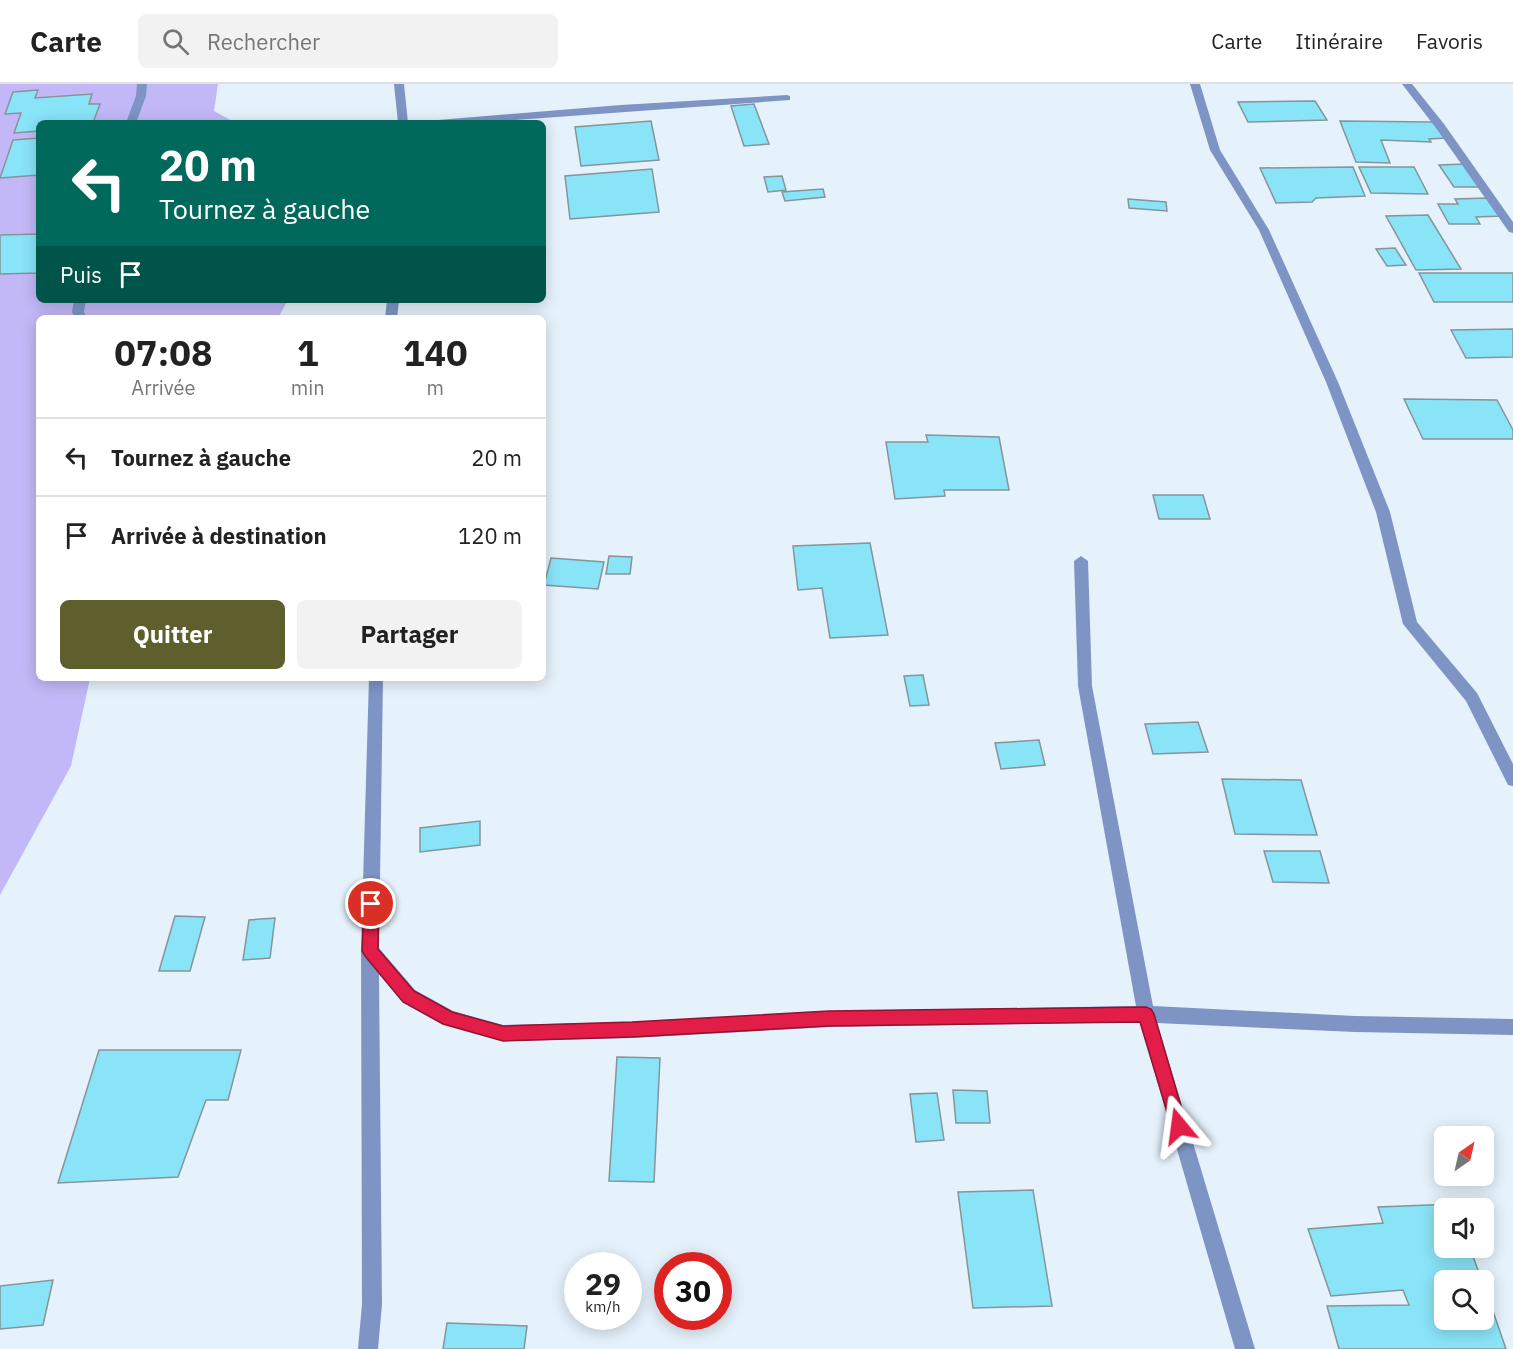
<!DOCTYPE html>
<html lang="fr">
<head>
<meta charset="utf-8">
<style>
  :root { --surface:#fff; --page:#f2f2f2; --text:#222; --muted:#767676; --line:#e0e0e0; --accent:#5e5f2c }
  body { margin:0; font-family:"IBM Plex Sans",sans-serif; background:var(--page); color:var(--text); height:100vh; display:flex; flex-direction:column; font-size:22px; white-space:nowrap }
  * { box-sizing:border-box; margin:0 }
  p { font-size:20px; color:var(--muted) }
  .icon { flex:none; width:33px; height:33px; fill:none; stroke:currentColor; stroke-width:2; stroke-linecap:round; stroke-linejoin:round }
  .map { position:relative; flex:1; overflow:hidden }
  .drawer { position:absolute; left:36px; top:231px; width:510px; height:366px; display:flex; flex-direction:column; background:var(--surface); border-radius:9px; box-shadow:0 3px 15px #0003 }
  .drawer>* { flex:none }
  .hud { position:absolute; left:36px; top:36px; width:510px; height:183px; border-radius:9px; box-shadow:0 3px 15px #0003; background:#00695c; color:#fff; overflow:hidden }
  .needle { width:39px; rotate:34deg }
  .fabs { position:absolute; left:1434px; top:1042px; display:grid; gap:12px }
  .fabs a { display:grid; place-items:center; width:60px; height:60px; border-radius:9px; background:var(--surface); box-shadow:0 3px 15px #0003; font-size:30px }
  .speed { position:absolute; left:564px; top:1168px; display:flex; gap:12px; font-size:30px; font-weight:700; text-align:center }
  .speed>* { display:grid; place-content:center; width:78px; height:78px; border-radius:50%; background:var(--surface); box-shadow:0 3px 15px #0003; line-height:1 }
  .speed small { font-size:15px; font-weight:400 }
  .speed .limit { border:9px solid #d22; background:#fff; color:#111 }
  .pin { position:absolute; display:grid; place-items:center; width:51px; height:51px; color:#fff; margin:-26px; border:3px solid #fff; border-radius:50%; box-shadow:0 2px 6px #0007 }
  .me { position:absolute; width:66px; margin:-33px; rotate:344deg; stroke-linejoin:round; filter:drop-shadow(0 0 4px #0008) }
  .turn { display:flex; align-items:center; gap:21px; height:126px; padding:0 24px; font-size:27px }
  .turn .icon { width:78px; height:78px; stroke-width:2.5 }
  .turn b { display:block; font-size:42px; line-height:51px }
  .then { display:flex; align-items:center; height:57px; padding:0 24px; background:#0003; gap:12px; font-size:22px }
  .eta { display:flex; justify-content:space-evenly; align-items:center; height:102px; text-align:center }
  .eta b { font-size:36px; font-weight:700; line-height:42px }
  .cta { display:flex; gap:12px; margin-top:auto; padding:12px 24px }
  .cta a { flex:1; height:69px; border-radius:9px; background:var(--accent); color:#fff; font-size:24px; font-weight:700; line-height:69px; text-align:center }
  .cta a+a { background:var(--page); color:var(--text) }
  ul { padding:0; list-style:none }
  li { display:flex; align-items:center; gap:18px; height:78px; padding:0 24px; border-top:2px solid var(--line) }
  li div { flex:1 }
  li b { display:block; font-size:22px }
  li em { font-style:normal }
  header { display:flex; align-items:center; gap:36px; box-sizing:border-box; height:84px; padding:0 30px; background:var(--surface); border-bottom:2px solid var(--line) }
  header strong { font-size:28px }
  nav { display:flex; gap:33px; margin-inline-start:auto; font-size:21px }
  .search { width:420px; height:54px; background:var(--page); display:flex; align-items:center; gap:15px; box-sizing:border-box; padding:0 21px; border-radius:9px; color:var(--muted); font-size:22px }
  .map>svg:first-child { display:block }
</style>
</head>
<body>
<header>
<strong>Carte</strong>
<div class="search"><svg class="icon" aria-label="search" viewBox="0 0 24 24"><circle cx="10" cy="10" r="6"/><path d="M15 15l6 6"/></svg>Rechercher</div>
<nav><a>Carte</a><a>Itinéraire</a><a>Favoris</a></nav>
</header>
<div class="map">
<svg width="1513" height="1265" viewBox="0 0 1513 1265">
  <rect width="100%" height="100%" fill="#e5f1fb"/>
  <path fill="#c2b8f7" d="M0 0H218L214 27 236 39H39V216H288L278 234H39V594H90L71 682 0 811Z"/>
  <g fill="#8ae4f8" stroke="#859599" stroke-width="1.5">
    <path d="M38 6 35 14 92 10 89 20H100L93 39H39V47L14 49 21 29 5 30 13 8Z"/>
    <path d="M1315 17 1327 36 1248 38 1238 18Z"/>
    <path d="M754 20 769 60 744 62 731 22Z"/>
    <path d="M651 37 659 76 581 82 575 43Z"/>
    <path d="M1340 37 1433 38 1445 54 1429 55 1431 58 1381 56 1390 79 1356 78Z"/>
    <path d="M39 54V91L0 94 13 56Z"/>
    <path d="M1465 80 1480 103H1454L1439 81Z"/>
    <path d="M1353 83 1365 112 1316 114 1312 118 1276 119 1260 84Z"/>
    <path d="M1359 83H1414L1428 110 1371 109Z"/>
    <path d="M652 85 659 128 570 135 565 92Z"/>
    <path d="M782 92 786 106 768 108 764 93Z"/>
    <path d="M823 105 825 113 785 117 782 108Z"/>
    <path d="M1488 114 1502 132 1476 133 1480 140H1449L1438 120H1458L1455 115Z"/>
    <path d="M1128 115 1166 118 1167 127 1129 124Z"/>
    <path d="M1428 131 1461 185 1416 186 1386 132Z"/>
    <path d="M39 150V189L0 190V151Z"/>
    <path d="M1395 164 1406 181 1387 182 1376 165Z"/>
    <path d="M1419 189H1513V218H1434Z"/>
    <path d="M1513 245V273L1466 274 1451 246Z"/>
    <path d="M1404 315 1497 316 1513 346V355H1423Z"/>
    <path d="M926 351 999 353 1009 406H944L945 412 895 415 886 358H928Z"/>
    <path d="M1153 411H1203L1210 435H1159Z"/>
    <path d="M870 459 888 551 830 554 822 504 798 506 793 462Z"/>
    <path d="M609 472 632 473 630 490H606Z"/>
    <path d="M551 474 604 478 598 505 544 501Z"/>
    <path d="M923 591 929 621 910 622 904 592Z"/>
    <path d="M1198 638 1208 668 1153 670 1145 640Z"/>
    <path d="M1039 656 1045 681 1001 685 995 659Z"/>
    <path d="M1222 695 1301 696 1317 751 1235 750Z"/>
    <path d="M480 737V761L420 768V744Z"/>
    <path d="M1264 767H1320L1329 799 1273 798Z"/>
    <path d="M175 832 205 833 190 887H159Z"/>
    <path d="M275 834 270 874 243 876 249 836Z"/>
    <path d="M99 966H241L228 1016H206L178 1093 58 1099Z"/>
    <path d="M617 973 660 974 654 1098 609 1097Z"/>
    <path d="M953 1006 987 1007 990 1039H956Z"/>
    <path d="M937 1009 944 1056 916 1058 910 1010Z"/>
    <path d="M1033 1106 1052 1222 973 1224 958 1108Z"/>
    <path d="M1455 1120 1456 1125H1444V1164H1470L1482 1197H1444V1236H1484V1201L1506 1265H1339L1327 1222 1409 1221 1403 1206 1331 1212 1308 1145 1383 1139 1378 1123Z"/>
    <path d="M53 1196 43 1241 0 1245V1202Z"/>
    <path d="M447 1239 527 1242 524 1265H443Z"/>
  </g>
  <g fill="none" stroke-linecap="round" stroke-linejoin="round">
    <g fill="#7e94c5" fill-rule="evenodd">
      <path d="M137 0H147L146 12 136 39H126L136 12Z"/>
      <path d="M394 0H404L408 39H398Z"/>
      <path d="M1190 0H1200L1220 66 1269 146 1338 298 1390 428 1417 538 1477 609 1513 680V702L1508 701 1466 617 1403 540 1376 428 1326 298 1259 146 1210 66Z"/>
      <path d="M1402 0H1412L1444 40 1513 138V149L1509 148 1436 44Z"/>
      <path d="M787 11 790 12V16L474 39H433L438 36 621 21Z"/>
      <path d="M74 216H86L84 228 87 234H75L72 228Z"/>
      <path d="M387 216H399L397 234H385Z"/>
      <path d="M1081 472 1088 477 1092 602 1153 922 1355 932 1513 935V951L1355 948 1157 939 1255 1265H1235L1140 938 829 943 632 954 503 957 443 940 403 918 379 890 382 1220 378 1265H358L362 1220 361 867 369 594H383L379 864 415 906 453 927 503 941 632 938 829 927 1136 922 1078 602 1074 477Z"/>
    </g>
  </g>
  <path fill="#e11d48" stroke="#92132f" stroke-width="1.5" d="M371 814 376 815 379 820 378 865 414 907 452 928 503 942 632 938 829 927 1146 923 1151 925 1154 930 1187 1042 1185 1048 1179 1050 1173 1048 1140 938 829 942 632 953 503 957 443 940 403 918 365 872 362 867 364 820 366 815Z"/>
</svg>
<div class="fabs">
<a><svg class="needle" viewBox="-14 -14 28 28"><path d="M0-13l5 13h-10z" fill="#e53935"/><path d="M0 13l5-13h-10z" fill="#767676"/></svg></a>
<a><svg class="icon" aria-label="sound" viewBox="0 0 24 24"><path d="M4 9h4l5-4v14l-5-4H4zM17 9q2 3 0 6"/></svg></a>
<a><svg class="icon" aria-label="search" viewBox="0 0 24 24"><circle cx="10" cy="10" r="6"/><path d="M15 15l6 6"/></svg></a>
</div>
<div class="speed"><div>29<small>km/h</small></div><div class="limit">30</div></div>
<div class="pin" style="left:371px;top:820px;background:#d93025"><svg class="icon" aria-label="arrive" viewBox="0 0 24 24"><path d="M6 21V4h12l-3 4 3 4H6"/></svg></div>
<svg class="me" style="left:1179px;top:1042px" viewBox="-20 -20 40 40"><path d="M0-17L14 15 0 8-14 15z" fill="#e11d48" stroke="#fff" stroke-width="4"/></svg>
<div class="hud">
<div class="turn"><svg class="icon" aria-label="left" viewBox="0 0 24 24"><path d="M17 20v-9H6M10 6l-5 5 5 5"/></svg><div><b>20 m</b>Tournez à gauche</div></div>
<div class="then">Puis<svg class="icon" aria-label="arrive" viewBox="0 0 24 24"><path d="M6 21V4h12l-3 4 3 4H6"/></svg></div>
</div>
<section class="drawer">
<div class="eta">
<div><b>07:08</b><p>Arrivée</p></div>
<div><b>1</b><p>min</p></div>
<div><b>140</b><p>m</p></div>
</div>
<ul>
<li><svg class="icon" aria-label="left" viewBox="0 0 24 24"><path d="M17 20v-9H6M10 6l-5 5 5 5"/></svg><div><b>Tournez à gauche</b></div><em>20 m</em></li>
<li><svg class="icon" aria-label="arrive" viewBox="0 0 24 24"><path d="M6 21V4h12l-3 4 3 4H6"/></svg><div><b>Arrivée à destination</b></div><em>120 m</em></li>
</ul>
<div class="cta"><a>Quitter</a><a>Partager</a></div>
</section>
</div>
</body>
</html>
